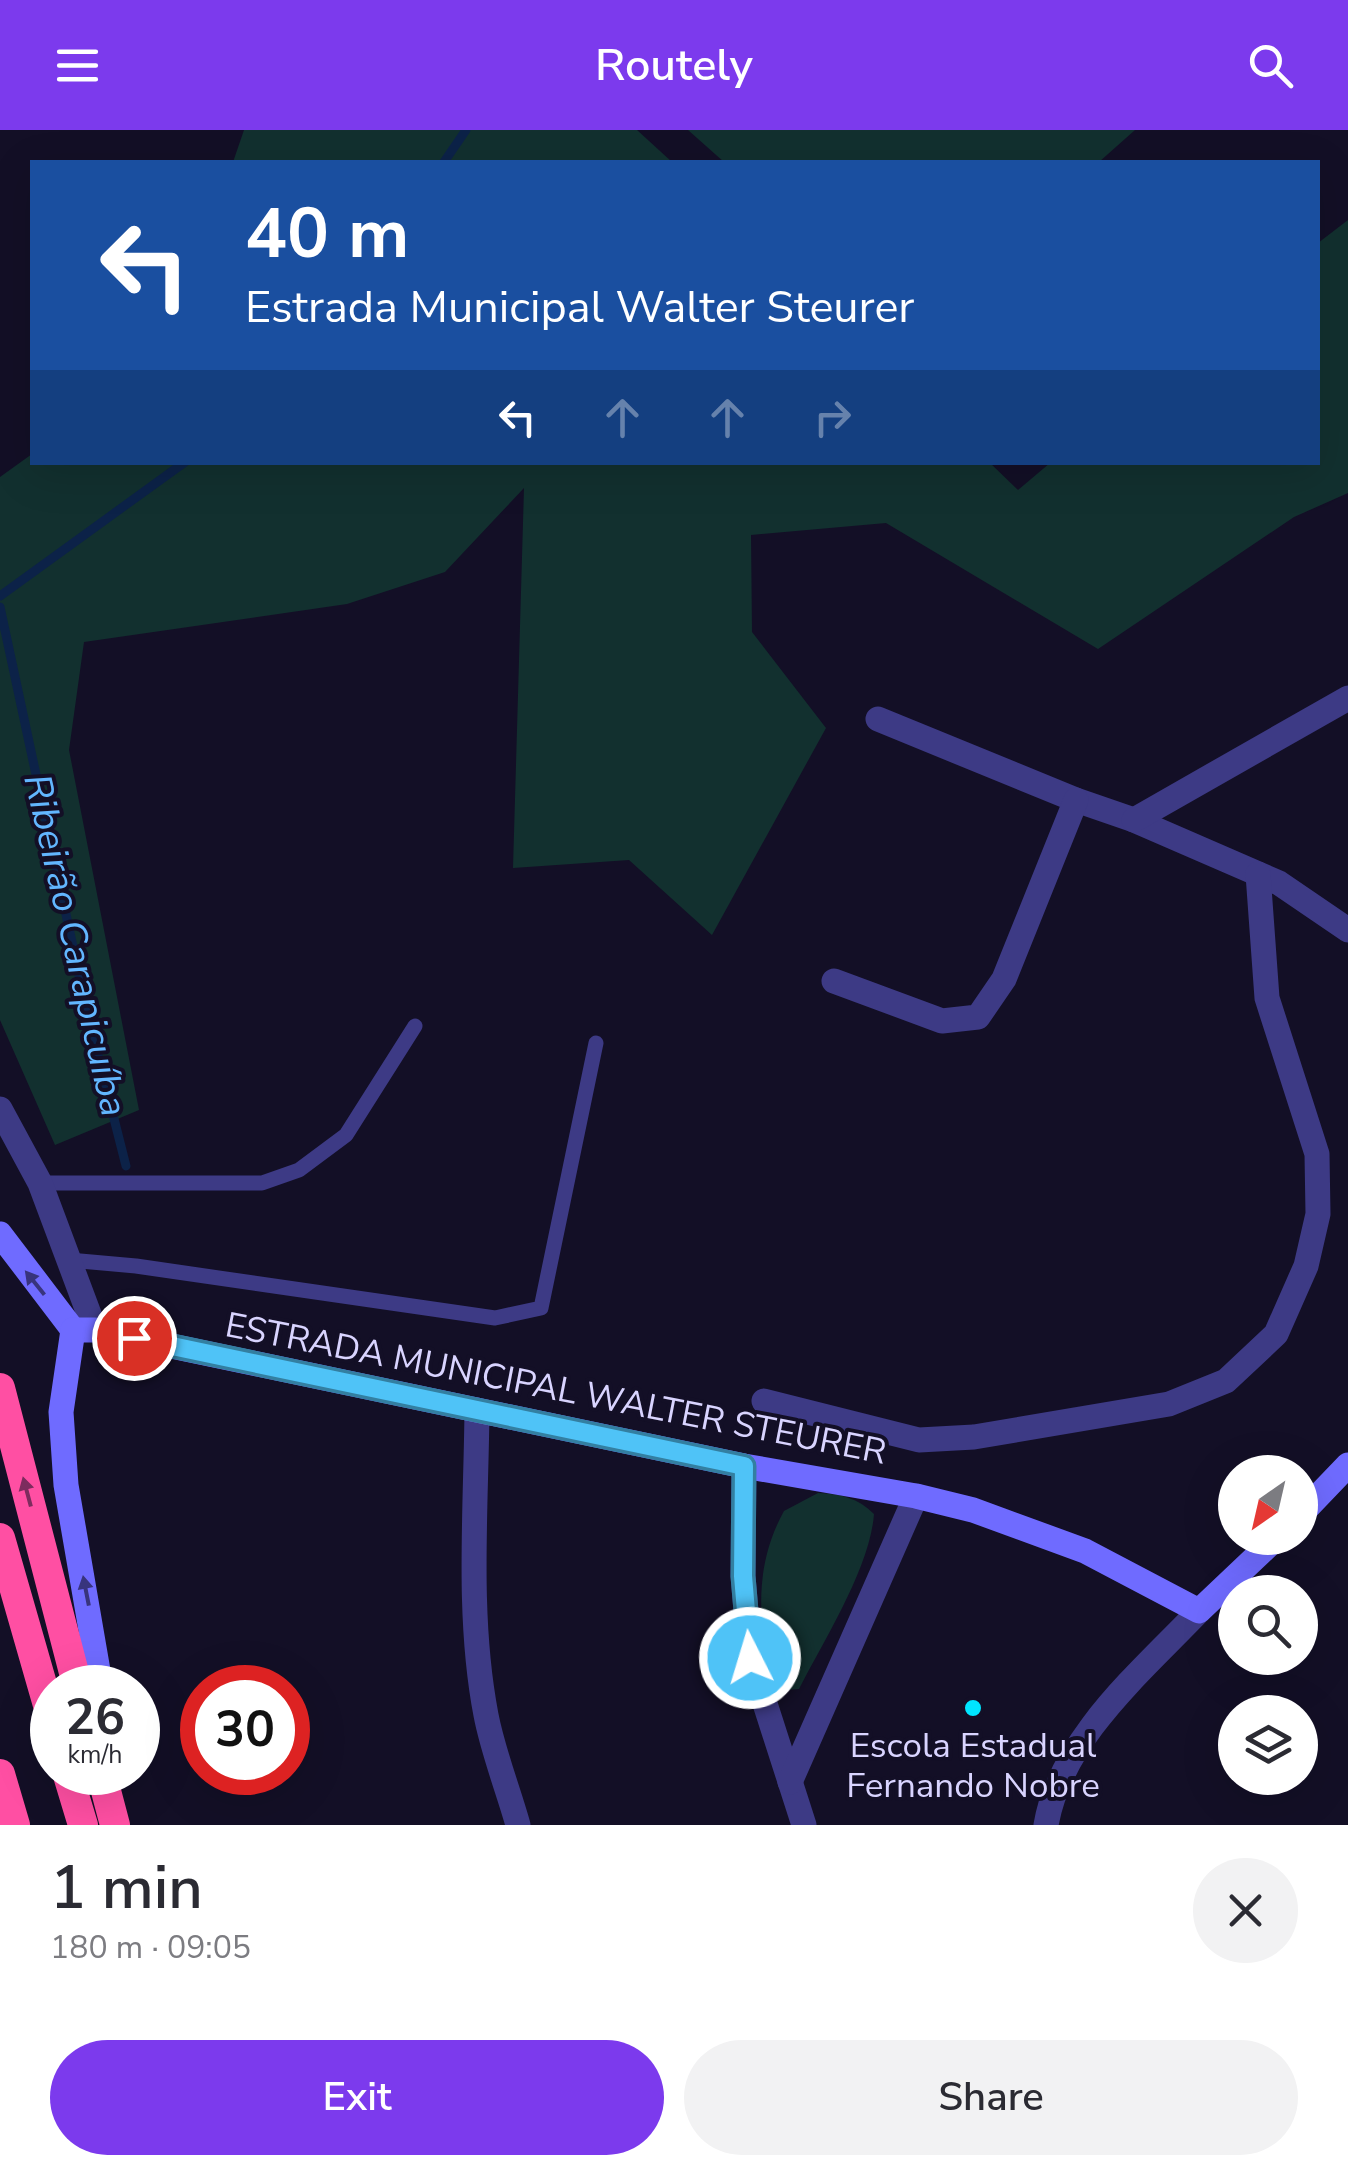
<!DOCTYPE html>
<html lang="en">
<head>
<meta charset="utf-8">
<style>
  :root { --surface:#fff; --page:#f2f2f3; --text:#2b2b33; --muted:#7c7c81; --accent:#7c3aed }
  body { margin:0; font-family:"Nunito Sans",sans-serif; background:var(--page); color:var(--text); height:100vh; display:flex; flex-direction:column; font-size:38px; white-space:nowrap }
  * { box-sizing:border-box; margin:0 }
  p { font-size:32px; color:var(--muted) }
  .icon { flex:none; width:55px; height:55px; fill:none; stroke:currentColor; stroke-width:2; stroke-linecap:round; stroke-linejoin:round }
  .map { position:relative; height:1695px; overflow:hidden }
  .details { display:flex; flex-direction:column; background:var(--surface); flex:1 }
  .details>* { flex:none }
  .guide { position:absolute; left:30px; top:30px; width:1290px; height:305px; border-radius:0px; box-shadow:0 10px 40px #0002; background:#1a4fa0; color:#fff; overflow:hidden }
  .needle { width:65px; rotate:214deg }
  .tools { position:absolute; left:1218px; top:1325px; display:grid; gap:20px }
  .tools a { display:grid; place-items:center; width:100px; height:100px; border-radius:50%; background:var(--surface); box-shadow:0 10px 40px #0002; font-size:50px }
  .speed { position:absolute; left:30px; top:1535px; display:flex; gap:20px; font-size:50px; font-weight:700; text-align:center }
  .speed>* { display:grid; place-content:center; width:130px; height:130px; border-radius:50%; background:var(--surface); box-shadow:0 10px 40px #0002; line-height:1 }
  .speed small { font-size:25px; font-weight:400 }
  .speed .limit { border:15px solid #d22; background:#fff; color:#111 }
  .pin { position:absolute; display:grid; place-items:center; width:85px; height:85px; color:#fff; margin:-42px; border:5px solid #fff; border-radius:50%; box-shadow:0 2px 10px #0007 }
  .me { position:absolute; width:110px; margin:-55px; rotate:355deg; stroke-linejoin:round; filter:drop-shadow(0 0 8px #0008) }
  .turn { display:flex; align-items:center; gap:35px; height:210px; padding:0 50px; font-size:45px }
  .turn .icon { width:130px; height:130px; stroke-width:2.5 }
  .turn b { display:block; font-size:70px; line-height:85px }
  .lanes { display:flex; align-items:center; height:95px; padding:0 50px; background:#0003; justify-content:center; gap:50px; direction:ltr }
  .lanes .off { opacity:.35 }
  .round { display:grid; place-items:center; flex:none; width:105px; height:105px; border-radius:52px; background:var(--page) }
  .headline { display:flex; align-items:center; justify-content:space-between; height:170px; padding:0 50px }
  h1 { font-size:60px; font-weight:600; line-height:75px }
  .action { display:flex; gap:20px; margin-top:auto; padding:20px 50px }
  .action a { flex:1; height:115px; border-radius:60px; background:var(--accent); color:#fff; font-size:40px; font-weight:600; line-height:115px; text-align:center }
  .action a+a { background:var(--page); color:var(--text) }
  header { display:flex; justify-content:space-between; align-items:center; height:130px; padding:0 50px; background:var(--accent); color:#fff; font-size:45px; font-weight:600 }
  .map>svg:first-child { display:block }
</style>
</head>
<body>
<header><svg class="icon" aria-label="menu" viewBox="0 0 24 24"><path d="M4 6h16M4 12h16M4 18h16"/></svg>Routely<svg class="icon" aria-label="search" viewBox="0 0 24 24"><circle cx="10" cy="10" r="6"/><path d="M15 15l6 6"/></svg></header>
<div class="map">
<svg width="1348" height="1695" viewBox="0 0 1348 1695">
  <rect width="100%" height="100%" fill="#130f26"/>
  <g fill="#12302f">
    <path d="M244 0H637L672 32H233Z"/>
    <path d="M688 0H1135L1099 32H724Z"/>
    <path d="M1348 90V363L1294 387 1098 519 886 393 751 405 752 502 826 598 712 805 629 730 513 738 524 358 445 442 347 474 84 512 69 620 139 980 55 1015 0 890V347L32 324V332H989L1018 360 1050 333 1318 332V113Z"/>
    <path d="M818 1363C841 1364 858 1368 874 1384 870 1438 824 1510 799 1559L786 1560 773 1555C758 1495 753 1437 784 1381Z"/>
  </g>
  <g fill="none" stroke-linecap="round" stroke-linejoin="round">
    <g stroke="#0c2248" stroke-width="9">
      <path d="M444 32 466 0"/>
      <path d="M0 466 185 332"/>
      <path d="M0 477 87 882 126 1036"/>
    </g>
    <g stroke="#3d3a85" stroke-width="15">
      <path d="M40 1053H262L299 1040 346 1005 415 896"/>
      <path d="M69 1130 136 1136 495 1188 541 1178 596 913"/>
    </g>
    <g stroke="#3d3a85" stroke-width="25">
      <path d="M878 589 1076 670 1134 690 1279 753 1348 800"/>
      <path d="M1134 690 1348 568"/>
      <path d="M834 851 942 891 978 887 1004 849 1076 670"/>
      <path d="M0 979 40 1053 95 1200"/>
      <path d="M764 1271 919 1310 974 1307 1169 1274 1226 1251 1276 1204 1306 1136 1318 1084 1317 1024 1267 868 1258 744"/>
      <path d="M477 1280C476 1381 467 1486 486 1585 493 1622 508 1659 518 1695"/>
      <path d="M744 1336 743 1446 750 1527 804 1695"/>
      <path d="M790 1652 916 1366"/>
      <path d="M1046 1695C1061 1608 1141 1542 1199 1481"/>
    </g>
    <g stroke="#6f6bff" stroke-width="25">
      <path d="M0 1104 73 1200"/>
      <path d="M73 1200H95L744 1336 916 1366 973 1380 1085 1421 1199 1481 1276 1408"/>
      <path d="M73 1200 61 1282 66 1355 101 1558"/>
      <path d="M1300 1385 1348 1335"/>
    </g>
    <g stroke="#ff4fa3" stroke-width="30">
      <path d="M0 1258 78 1558"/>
      <path d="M0 1408 52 1589"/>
      <path d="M67 1642 83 1695"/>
      <path d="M101 1642 115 1695"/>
      <path d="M0 1644 15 1695"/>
    </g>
  </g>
  <defs><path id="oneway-solid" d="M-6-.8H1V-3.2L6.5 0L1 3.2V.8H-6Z" transform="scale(2.5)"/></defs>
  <g fill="#38347d">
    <use href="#oneway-solid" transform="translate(35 1153) rotate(-129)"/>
    <use href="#oneway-solid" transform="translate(86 1461) rotate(-101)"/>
  </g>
  <use fill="#7d2c5e" href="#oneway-solid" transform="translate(27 1362) rotate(-105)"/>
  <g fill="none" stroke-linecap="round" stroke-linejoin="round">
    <g stroke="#337fa1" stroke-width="25">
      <path id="route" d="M134 1208 744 1336 743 1446 750 1528"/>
    </g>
    <use href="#route" stroke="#4fc3f7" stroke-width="18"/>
  </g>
  <circle fill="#00e5ff" stroke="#130f26" stroke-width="4" cx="973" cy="1578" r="10"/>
  <g text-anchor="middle" stroke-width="8" stroke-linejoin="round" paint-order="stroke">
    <g font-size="35" fill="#d9d4ff" stroke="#130f26">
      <text transform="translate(556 1258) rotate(11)" y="12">ESTRADA MUNICIPAL WALTER STEURER</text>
    </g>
    <g font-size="35" fill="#d9d4ff" stroke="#130f26">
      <text x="973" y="1627">Escola Estadual<tspan x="973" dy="40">Fernando Nobre</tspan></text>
    </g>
    <g font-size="38" font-style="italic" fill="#62b6ff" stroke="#130f26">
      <text transform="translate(76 815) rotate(77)" y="13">Ribeirão Carapicuíba</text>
    </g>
  </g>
</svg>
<div class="tools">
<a><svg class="needle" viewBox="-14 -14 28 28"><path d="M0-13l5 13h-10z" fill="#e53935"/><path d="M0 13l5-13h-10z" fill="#7c7c81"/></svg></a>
<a><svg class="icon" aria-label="search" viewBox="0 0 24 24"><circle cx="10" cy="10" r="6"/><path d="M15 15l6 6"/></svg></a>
<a><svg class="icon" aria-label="layers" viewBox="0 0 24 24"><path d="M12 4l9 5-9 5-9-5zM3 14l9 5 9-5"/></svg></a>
</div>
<div class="speed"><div>26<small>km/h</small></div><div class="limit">30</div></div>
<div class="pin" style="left:134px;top:1208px;background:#d93025"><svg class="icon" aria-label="arrive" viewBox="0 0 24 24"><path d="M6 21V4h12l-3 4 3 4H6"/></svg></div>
<svg class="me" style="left:750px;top:1528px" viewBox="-20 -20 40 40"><circle r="17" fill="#4fc3f7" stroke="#fff" stroke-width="3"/><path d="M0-11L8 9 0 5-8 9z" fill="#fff"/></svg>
<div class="guide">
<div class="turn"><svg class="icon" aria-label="left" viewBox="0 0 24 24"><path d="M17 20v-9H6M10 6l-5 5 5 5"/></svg><div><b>40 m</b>Estrada Municipal Walter Steurer</div></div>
<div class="lanes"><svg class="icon" aria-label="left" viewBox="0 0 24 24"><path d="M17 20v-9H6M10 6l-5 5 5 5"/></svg><svg class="icon off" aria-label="ahead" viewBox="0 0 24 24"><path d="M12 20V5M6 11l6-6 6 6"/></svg><svg class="icon off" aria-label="ahead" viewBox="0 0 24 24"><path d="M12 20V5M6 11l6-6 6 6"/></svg><svg class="icon off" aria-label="right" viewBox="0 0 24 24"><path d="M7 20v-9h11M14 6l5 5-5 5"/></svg></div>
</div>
</div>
<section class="details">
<div class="headline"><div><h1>1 min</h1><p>180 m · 09:05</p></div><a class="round"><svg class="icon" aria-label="close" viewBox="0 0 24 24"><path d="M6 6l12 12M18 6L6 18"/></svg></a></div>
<div class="action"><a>Exit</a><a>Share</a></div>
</section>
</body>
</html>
